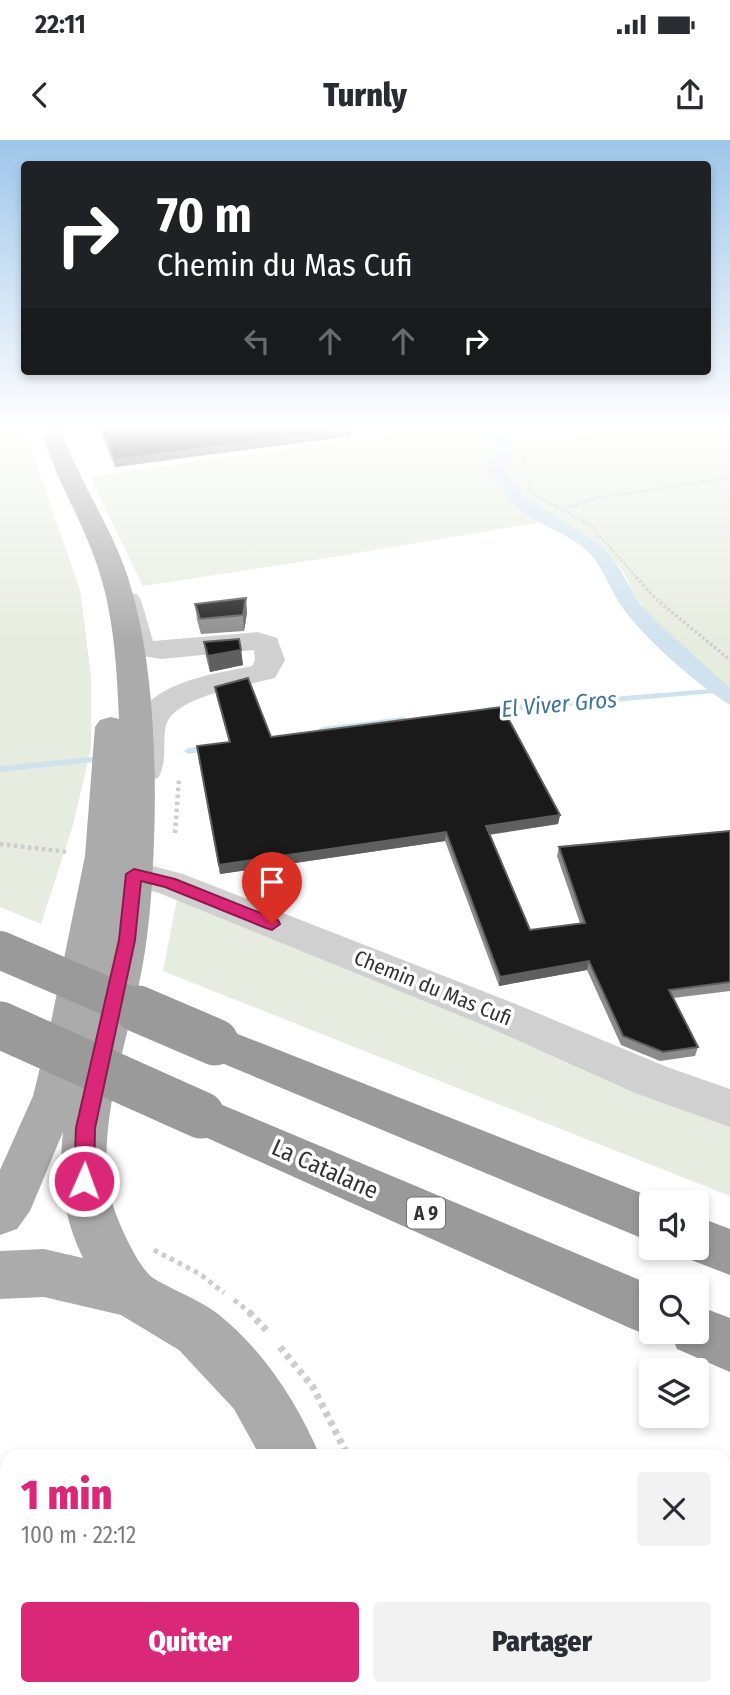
<!DOCTYPE html>
<html lang="fr">
<head>
<meta charset="utf-8">
<style>
  :root { --surface:#fff; --page:#f2f2f3; --text:#2b2b33; --muted:#7c7c81; --accent:#db2777 }
  body { margin:0; font-family:"Fira Sans Condensed",sans-serif; background:var(--page); color:var(--text); height:100vh; display:flex; flex-direction:column; font-size:26px; white-space:nowrap }
  * { box-sizing:border-box; margin:0 }
  p { font-size:23px; color:var(--muted) }
  .icon { flex:none; width:38px; height:38px; fill:none; stroke:currentColor; stroke-width:2; stroke-linecap:round; stroke-linejoin:round }
  .map { position:relative; flex:1; overflow:hidden }
  .side { position:absolute; left:0px; top:1309px; width:732px; height:247px; display:flex; flex-direction:column; background:var(--surface); border-radius:21px 21px 0 0; box-shadow:0 4px 10px #0003 }
  .side>* { flex:none }
  .top-card { position:absolute; left:21px; top:21px; width:690px; height:214px; border-radius:7px; box-shadow:0 4px 10px #0003; background:#202124; color:#fff; overflow:hidden }
  .fabs { position:absolute; left:639px; top:1050px; display:grid; gap:14px }
  .fabs a { display:grid; place-items:center; width:70px; height:70px; border-radius:7px; background:var(--surface); box-shadow:0 4px 10px #0003; font-size:35px }
  .pin { position:absolute; display:grid; place-items:center; width:60px; height:60px; color:#fff; margin:-72px -30px; border-radius:50% 50% 50% 0; rotate:-45deg; box-shadow:0 0 7px #0007 }
  .pin .icon { rotate:45deg }
  .me { position:absolute; width:77px; margin:-38px; rotate:2deg; stroke-linejoin:round; filter:drop-shadow(0 0 5px #0008) }
  .turn { display:flex; align-items:center; gap:24px; height:147px; padding:0 21px; font-size:32px }
  .turn .icon { width:91px; height:91px; stroke-width:2.5 }
  .turn b { display:block; font-size:49px; line-height:60px }
  .lanes { display:flex; align-items:center; height:66px; padding:0 21px; background:#0003; justify-content:center; gap:35px; direction:ltr }
  .lanes .off { opacity:.35 }
  .round { display:grid; place-items:center; flex:none; width:74px; height:74px; border-radius:7px; background:var(--page) }
  .head { display:flex; align-items:center; justify-content:space-between; height:119px; padding:0 21px }
  h1 { font-size:42px; font-weight:800; line-height:52px; color:var(--accent) }
  .action { display:flex; gap:14px; margin-top:auto; padding:14px 21px }
  .action a { flex:1; height:80px; border-radius:7px; background:var(--accent); color:#fff; font-size:28px; font-weight:800; line-height:80px; text-align:center }
  .action a+a { background:var(--page); color:var(--text) }
  .status { display:flex; justify-content:space-between; align-items:center; height:49px; padding:0 35px; background:var(--surface); direction:ltr }
  .status svg { height:19px; fill:currentColor }
  header { display:flex; justify-content:space-between; align-items:center; height:91px; padding:0 21px; background:var(--surface); font-size:32px; font-weight:800 }
  .map>svg:first-child { display:block }
</style>
</head>
<body>
<div class="status"><b>22:11</b><svg viewBox="0 0 49 12"><path d="M0 12V9h3v3zM5 12V6h3v6zM10 12V3h3v9zM15 12V0h3v12zM26 1h20v11H26zM47 4h2v5h-2z"/></svg></div>
<header><svg class="icon" aria-label="back" viewBox="0 0 24 24"><path d="M15 5l-7 7 7 7"/></svg>Turnly<svg class="icon" aria-label="share" viewBox="0 0 24 24"><path d="M12 15V3M7 8l5-5 5 5M5 13v7h14v-7"/></svg></header>
<div class="map">
<svg width="730" height="1555" viewBox="0 0 730 1555">
  <rect width="100%" height="100%" fill="#fff"/>
  <g fill="#e6ecdf">
    <path d="M0 286H23L80 450 91 536V608L73 685 41 784 0 767Z"/>
    <path d="M655 286H730V548C698 524 663 496 640 463 632 452 628 437 619 426 594 398 529 373 519 344L511 340 504 331 506 323 513 316 512 302Z"/>
    <path d="M427 288C449 291 480 287 496 303 499 346 505 359 541 382L333 417 143 446 90 337Z"/>
    <path d="M177 759 730 984V1056L163 831Z"/>
  </g>
  <path fill="#cfe2ee" d="M422 286C452 286 488 280 512 302L513 316 506 323 504 331 511 340 519 344 523 355 602 406 618 426 640 464 659 484 730 548V565C695 543 643 498 620 464 609 447 602 424 586 410 564 389 512 378 503 347L496 343 487 331 490 320 497 314 496 303C477 285 445 294 422 286Z"/>
  <g fill="none" stroke-linecap="round" stroke-linejoin="round">
    <g fill="#cfe2ee" fill-rule="evenodd">
      <path d="M723 548 727 550 726 552 489 573 485 570 489 567Z"/>
      <path d="M403 577 406 578V582L322 593 318 590 322 587Z"/>
      <path d="M209 605 213 608 212 610 188 614 184 611 188 608Z"/>
      <path d="M92 617 95 618 96 620 95 622 0 632V626Z"/>
    </g>
    <g stroke="#cdcdcd" stroke-width="2.5" stroke-dasharray="2 2" stroke-linecap="butt">
      <path d="M492 286 513 293 522 304 531 353 590 385 638 439"/>
      <path d="M561 370 597 358 730 338"/>
    </g>
    <path stroke="#cdcdcd" stroke-width="3.5" stroke-dasharray="2.5 2.5" stroke-linecap="butt" d="M636 437 656 459 730 520"/>
    <g stroke="#cdcdcd" stroke-width="4.5" stroke-dasharray="3.5 3.5" stroke-linecap="butt">
      <path d="M175 693 179 639"/>
      <path d="M0 704 68 712"/>
    </g>
    <g stroke="#cdcdcd" stroke-width="5" stroke-dasharray="4.5 4.5" stroke-linecap="butt">
      <path d="M154 1110 200 1134 224 1153"/>
      <path d="M234 1160 252 1174"/>
    </g>
    <g stroke="#cdcdcd" stroke-width="7" stroke-dasharray="5 5" stroke-linecap="butt">
      <path d="M249 1172 268 1192"/>
      <path d="M280 1207 313 1247 348 1316"/>
      <path d="M724 1422 730 1424"/>
      <path d="M384 1555 385 1549"/>
    </g>
    <g fill="#d0d0d0" fill-rule="evenodd">
      <path d="M24 286H45V287L42 291C34 294 29 294 24 286Z"/>
      <path d="M127 452 137 454 141 460 153 501 258 492 277 498 285 520 275 538C249 545 174 556 166 585 162 602 168 622 158 638L146 641 134 638 129 631C132 616 130 597 135 583 151 541 215 534 252 526L255 520 254 510 161 519 131 514 127 508 113 460 117 454Z"/>
      <path d="M134 721 183 734 518 865 667 927 730 949V987L635 953 488 887 159 753 121 743 116 734 121 725Z"/>
    </g>
    <g fill="#ababab" fill-rule="evenodd">
      <path d="M40 286H60C76 336 106 378 124 426 157 517 158 647 152 743 150 773 147 804 141 834 127 903 95 988 111 1058 115 1077 138 1128 153 1138 174 1151 199 1159 218 1174 264 1211 297 1262 320 1316H260L234 1269 179 1210 121 1175 44 1157 0 1159V1111L44 1109 83 1118C63 1076 58 1038 63 992L30 1071 17 1089 0 1095V1030L33 956 50 887 85 716 95 587 100 580 111 577 119 579C117 528 114 474 97 425 81 377 53 335 40 286Z"/>
      <path d="M287 1549H353L352 1555H286Z"/>
    </g>
    <g fill="#9a9a9a" fill-rule="evenodd">
      <path d="M215 885 664 1062H651V1102L200 914 194 902 200 890Z"/>
      <path d="M201 956 654 1146H651V1192H663L651 1196 632 1189 185 988 178 975 185 962Z"/>
      <path d="M696 1076 730 1089V1135L678 1115 675 1108H696Z"/>
      <path d="M696 1165 730 1178V1232L677 1209 670 1192H696Z"/>
      <path d="M0 1458 7 1461V1528L0 1525Z"/>
      <path d="M43 1549H115L117 1555H45Z"/>
      <path d="M525 1549H598L600 1555H527Z"/>
    </g>
    <path stroke="#9a9a9a" stroke-width="38" d="M0 810 142 871"/>
    <g stroke="#9a9a9a" stroke-width="47">
      <path d="M138 869 215 902"/>
      <path d="M0 885 201 975"/>
    </g>
  </g>
  <g fill="#8c8c8c">
    <path d="M98 286H348L351 296 115 327Z"/>
    <path d="M195 464 247 473 244 491 201 494 197 480Z"/>
    <path d="M204 502 241 510 243 525 210 532 206 517Z"/>
    <path d="M215 547 271 597 560 675 558 684 489 695 530 790 580 783 557 716 559 707 730 691V851L673 858 698 907 695 916 660 921 621 905 587 830 499 846 445 701 220 734 198 615 229 602 216 555Z"/>
  </g>
  <g fill="#5f5f5f">
    <path d="M351 289V296L115 327 114 320Z"/>
    <path d="M246 458 247 473 244 491 243 475Z"/>
    <path d="M241 510 243 525 210 532 208 516Z"/>
    <path d="M560 675 558 684 485 695 486 686Z"/>
    <path d="M446 692 445 701 220 734 219 725Z"/>
    <path d="M589 821 587 830 499 846 500 837Z"/>
  </g>
  <g fill="#1a1a1a" stroke="#5f5f5f" stroke-width="2">
    <path d="M100 286H348L351 289 114 320Z"/>
    <path d="M246 458 243 475 200 479 195 464Z"/>
    <path d="M239 499 241 510 208 516 204 502Z"/>
    <path d="M248 538 271 597 502 567 560 675 486 686 530 790 585 783 559 707 730 691V842L669 850 698 907 663 912 623 896 589 821 500 837 446 692 219 725 197 606 230 602 215 547Z"/>
  </g>
  <linearGradient id="sky" x2="0" y2="1"><stop stop-color="#9ec6ea"/><stop offset="0.57" stop-color="#fff"/><stop offset="1" stop-color="#fff" stop-opacity="0"/></linearGradient>
  <rect width="730" height="504" fill="url(#sky)"/>
  <path fill="#db2777" stroke="#8e194d" stroke-width="2" d="M134 729 175 739 278 780 280 784 272 790 266 788 165 747 141 741 135 800 95 988 94 1041 91 1047 84 1050 77 1047 74 1041 76 988 119 800 126 734Z"/>
  <g text-anchor="middle" stroke-width="7" stroke-linejoin="round" paint-order="stroke">
    <rect fill="#fff" stroke="#707070" stroke-width="2" x="407" y="1057.5" width="38" height="31" rx="5"/>
    <g font-size="19" font-weight="bold" fill="#333">
      <text x="426" y="1080">A 9</text>
    </g>
    <g font-size="21" fill="#333" stroke="#fff">
      <text transform="translate(433 848) rotate(22)" y="7">Chemin du Mas Cufi</text>
    </g>
    <g font-size="23" font-style="italic" fill="#3f7597" stroke="#fff">
      <text transform="translate(559 564) rotate(-5)" y="8">El Viver Gros</text>
    </g>
    <g font-size="24" fill="#333" stroke="#fff">
      <text transform="translate(325 1029) rotate(24)" y="8">La Catalane</text>
    </g>
  </g>
</svg>
<div class="fabs">
<a><svg class="icon" aria-label="sound" viewBox="0 0 24 24"><path d="M4 9h4l5-4v14l-5-4H4zM17 9q2 3 0 6"/></svg></a>
<a><svg class="icon" aria-label="search" viewBox="0 0 24 24"><circle cx="10" cy="10" r="6"/><path d="M15 15l6 6"/></svg></a>
<a><svg class="icon" aria-label="layers" viewBox="0 0 24 24"><path d="M12 4l9 5-9 5-9-5zM3 14l9 5 9-5"/></svg></a>
</div>
<div class="pin" style="left:272px;top:784px;background:#d93025"><svg class="icon" aria-label="arrive" viewBox="0 0 24 24"><path d="M6 21V4h12l-3 4 3 4H6"/></svg></div>
<svg class="me" style="left:84px;top:1041px" viewBox="-20 -20 40 40"><circle r="17" fill="#db2777" stroke="#fff" stroke-width="3"/><path d="M0-11L8 9 0 5-8 9z" fill="#fff"/></svg>
<div class="top-card">
<div class="turn"><svg class="icon" aria-label="right" viewBox="0 0 24 24"><path d="M7 20v-9h11M14 6l5 5-5 5"/></svg><div><b>70 m</b>Chemin du Mas Cufi</div></div>
<div class="lanes"><svg class="icon off" aria-label="left" viewBox="0 0 24 24"><path d="M17 20v-9H6M10 6l-5 5 5 5"/></svg><svg class="icon off" aria-label="ahead" viewBox="0 0 24 24"><path d="M12 20V5M6 11l6-6 6 6"/></svg><svg class="icon off" aria-label="ahead" viewBox="0 0 24 24"><path d="M12 20V5M6 11l6-6 6 6"/></svg><svg class="icon" aria-label="right" viewBox="0 0 24 24"><path d="M7 20v-9h11M14 6l5 5-5 5"/></svg></div>
</div>
<section class="side">
<div class="head"><div><h1>1 min</h1><p>100 m · 22:12</p></div><a class="round"><svg class="icon" aria-label="close" viewBox="0 0 24 24"><path d="M6 6l12 12M18 6L6 18"/></svg></a></div>
<div class="action"><a>Quitter</a><a>Partager</a></div>
</section>
</div>
</body>
</html>
